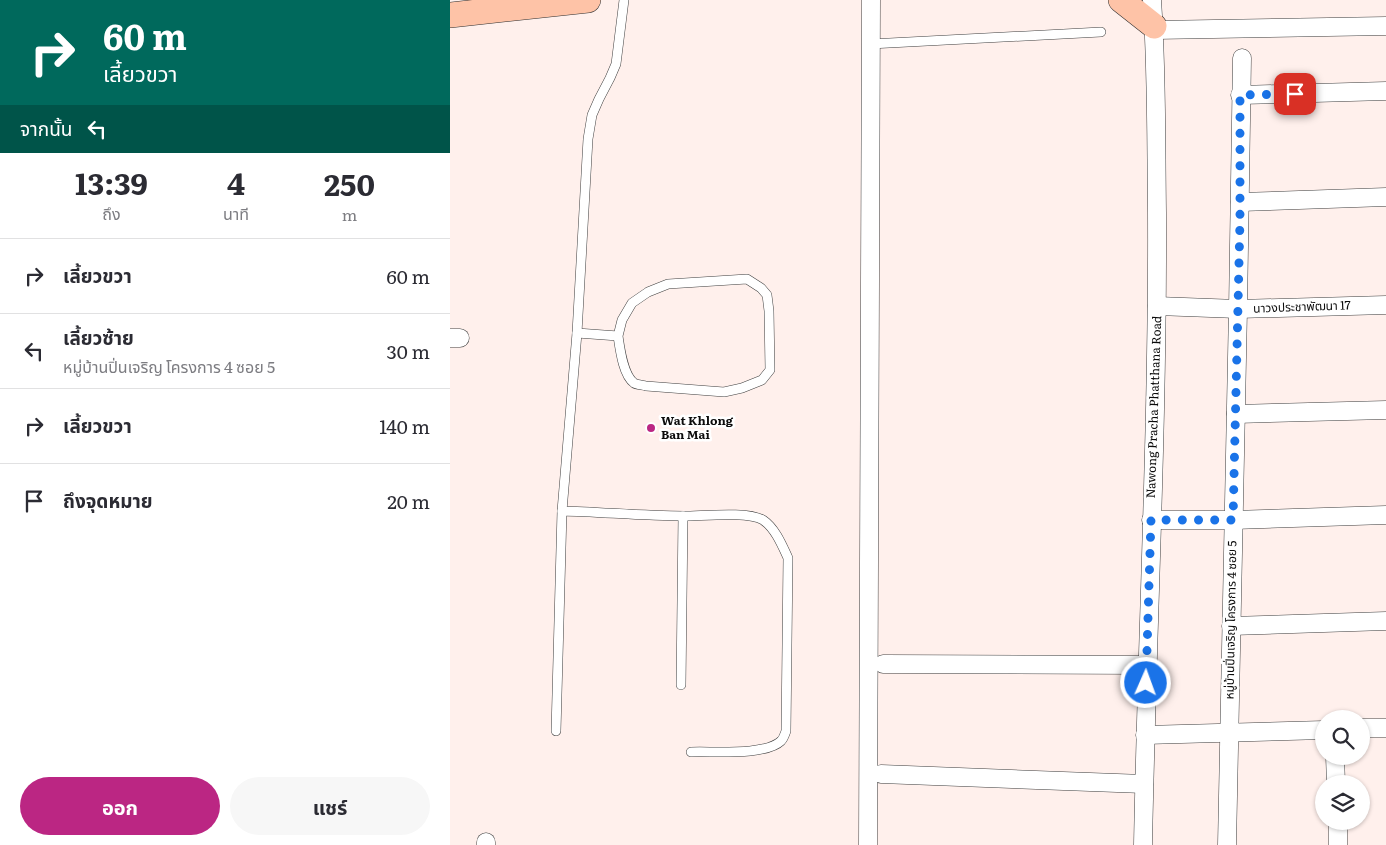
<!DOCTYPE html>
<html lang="th">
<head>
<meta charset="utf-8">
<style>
  :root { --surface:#fff; --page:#f7f7f7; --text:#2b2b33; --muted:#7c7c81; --line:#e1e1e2; --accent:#bb2683 }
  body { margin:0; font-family:Literata,"Noto Sans Thai",serif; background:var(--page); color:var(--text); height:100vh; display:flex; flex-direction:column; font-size:19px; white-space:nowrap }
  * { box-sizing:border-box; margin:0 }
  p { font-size:16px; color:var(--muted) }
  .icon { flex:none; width:28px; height:28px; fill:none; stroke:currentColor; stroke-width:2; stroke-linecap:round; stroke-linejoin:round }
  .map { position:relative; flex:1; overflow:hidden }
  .drawer { display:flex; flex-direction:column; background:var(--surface); width:450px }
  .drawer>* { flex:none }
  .hud { background:#00695c; color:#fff; overflow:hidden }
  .buttons { position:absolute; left:865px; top:710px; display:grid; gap:10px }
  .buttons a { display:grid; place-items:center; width:55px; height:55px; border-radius:50%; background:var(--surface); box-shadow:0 1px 4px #0004; font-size:25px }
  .pin { position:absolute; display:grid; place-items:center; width:42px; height:42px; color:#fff; margin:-21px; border-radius:10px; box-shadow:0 2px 8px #0006 }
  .me { position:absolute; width:55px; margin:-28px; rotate:2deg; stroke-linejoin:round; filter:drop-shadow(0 0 4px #0008) }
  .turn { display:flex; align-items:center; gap:18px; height:105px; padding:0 20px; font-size:22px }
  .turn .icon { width:65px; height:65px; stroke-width:2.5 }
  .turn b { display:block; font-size:35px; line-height:42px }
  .then { display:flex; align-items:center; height:48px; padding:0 20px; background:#0003; gap:10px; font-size:19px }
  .eta { display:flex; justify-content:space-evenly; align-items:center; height:85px; text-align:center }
  .eta b { font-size:30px; font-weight:700; line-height:35px }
  .primary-button { display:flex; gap:10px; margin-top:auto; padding:10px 20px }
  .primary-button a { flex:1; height:58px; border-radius:30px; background:var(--accent); color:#fff; font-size:20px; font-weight:700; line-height:58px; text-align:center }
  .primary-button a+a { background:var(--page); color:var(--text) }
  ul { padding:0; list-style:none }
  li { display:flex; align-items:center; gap:15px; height:75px; padding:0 20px; border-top:1px solid var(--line) }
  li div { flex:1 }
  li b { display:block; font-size:19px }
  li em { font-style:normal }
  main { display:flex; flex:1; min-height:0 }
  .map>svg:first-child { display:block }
</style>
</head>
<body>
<main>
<section class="drawer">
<div class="hud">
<div class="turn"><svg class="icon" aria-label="right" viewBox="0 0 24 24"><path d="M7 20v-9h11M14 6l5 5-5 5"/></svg><div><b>60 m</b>เลี้ยวขวา</div></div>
<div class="then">จากนั้น<svg class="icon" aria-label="left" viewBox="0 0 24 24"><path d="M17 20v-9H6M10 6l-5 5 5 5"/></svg></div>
</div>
<div class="eta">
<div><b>13:39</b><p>ถึง</p></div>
<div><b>4</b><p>นาที</p></div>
<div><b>250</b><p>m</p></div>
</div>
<ul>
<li><svg class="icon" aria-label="right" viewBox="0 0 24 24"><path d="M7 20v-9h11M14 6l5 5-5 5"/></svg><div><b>เลี้ยวขวา</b></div><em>60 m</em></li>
<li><svg class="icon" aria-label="left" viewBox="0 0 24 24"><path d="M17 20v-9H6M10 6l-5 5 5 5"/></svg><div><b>เลี้ยวซ้าย</b><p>หมู่บ้านปิ่นเจริญ โครงการ 4 ซอย 5</p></div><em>30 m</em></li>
<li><svg class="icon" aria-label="right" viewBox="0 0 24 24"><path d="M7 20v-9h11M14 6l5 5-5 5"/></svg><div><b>เลี้ยวขวา</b></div><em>140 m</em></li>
<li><svg class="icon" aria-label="arrive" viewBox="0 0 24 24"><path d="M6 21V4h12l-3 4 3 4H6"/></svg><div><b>ถึงจุดหมาย</b></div><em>20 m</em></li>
</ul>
<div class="primary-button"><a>ออก</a><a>แชร์</a></div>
</section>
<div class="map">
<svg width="936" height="845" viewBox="0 0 936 845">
  <rect width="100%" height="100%" fill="#fff0ec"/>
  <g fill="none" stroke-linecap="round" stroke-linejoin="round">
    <g stroke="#3f3f3f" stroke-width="10">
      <g id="lane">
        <path d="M420 44 651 32"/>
        <path d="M127 333 168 336C170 349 173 375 184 383 187 385 193 385 196 386L274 392 292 388 312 380 320 370 319 311 317 295 311 288 297 279 218 284 198 292 182 303 172 320 168 336"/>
        <path d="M112 511C152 512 193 516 234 516 253 516 298 511 313 520 325 528 332 545 338 558L336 731C335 734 333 739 331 741 315 756 263 751 241 752"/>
        <path d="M231 685 233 516"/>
        <path d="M106 731 112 511 127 333 138 139 142 115 149 99 160 78 166 64 174 0"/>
      </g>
    </g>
    <g stroke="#3f3f3f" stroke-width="19">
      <g id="street">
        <path d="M705 30 936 26"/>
        <path d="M790 95 936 91"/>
        <path d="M790 202 936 197"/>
        <path d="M707 306 788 309 936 305"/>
        <path d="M0 338H10"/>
        <path d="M786 414 936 410"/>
        <path d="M701 520H783L936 515"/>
        <path d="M781 626 936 621"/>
        <path d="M433 664 697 665"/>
        <path d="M911 728H936"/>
        <path d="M695 735 874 730"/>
        <path d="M885 756 886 784"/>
        <path d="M431 774 694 784"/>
        <path d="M888 821V845"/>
        <path d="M36 845V842"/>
        <path d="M418 845 421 0"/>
        <path d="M693 845C697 634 708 423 707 212 706 141 707 71 702 0"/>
        <path d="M777 845 788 309 792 58"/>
      </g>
    </g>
    <g stroke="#2e2e2e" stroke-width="26">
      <g id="secondary">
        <path d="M671 0 704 26"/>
        <path d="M0 15 138 0"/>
      </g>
    </g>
    <use href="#lane" stroke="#fff" stroke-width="9"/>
    <use href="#street" stroke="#fff" stroke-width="18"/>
    <use href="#secondary" stroke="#fec3a7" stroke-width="25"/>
  </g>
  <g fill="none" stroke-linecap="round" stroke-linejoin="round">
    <path stroke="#1a73e8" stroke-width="9" stroke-dasharray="0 16.2" d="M696 683 701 520H783L790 220V95L845 94"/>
  </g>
  <circle fill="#bb2683" stroke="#fff" stroke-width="2" cx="201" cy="428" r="5"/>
  <g text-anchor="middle" stroke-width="5" stroke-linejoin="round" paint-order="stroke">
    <g font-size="12" fill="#0c0c0c" stroke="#fff">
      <text transform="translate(852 307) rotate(-2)" y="4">นาวงประชาพัฒนา 17</text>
      <text transform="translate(704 407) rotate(-88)" y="4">Nawong Pracha Phatthana Road</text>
      <text transform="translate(781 620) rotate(-89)" y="4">หมู่บ้านปิ่นเจริญ โครงการ 4 ซอย 5</text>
    </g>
    <g font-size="12" font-weight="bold" fill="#0c0c0c" stroke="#fff" text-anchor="start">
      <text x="211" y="425">Wat Khlong<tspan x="211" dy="14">Ban Mai</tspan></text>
    </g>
  </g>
</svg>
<div class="buttons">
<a><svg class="icon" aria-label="search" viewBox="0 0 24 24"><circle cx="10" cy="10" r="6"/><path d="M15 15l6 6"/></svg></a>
<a><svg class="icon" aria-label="layers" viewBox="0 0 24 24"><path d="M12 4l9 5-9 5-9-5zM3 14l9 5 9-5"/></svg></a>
</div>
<div class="pin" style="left:845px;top:94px;background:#d93025"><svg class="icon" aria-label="arrive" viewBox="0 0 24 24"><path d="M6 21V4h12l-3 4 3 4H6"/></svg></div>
<svg class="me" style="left:696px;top:683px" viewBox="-20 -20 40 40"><circle r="17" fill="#1a73e8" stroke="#fff" stroke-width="3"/><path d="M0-11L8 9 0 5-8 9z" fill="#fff"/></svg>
</div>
</main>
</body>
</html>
